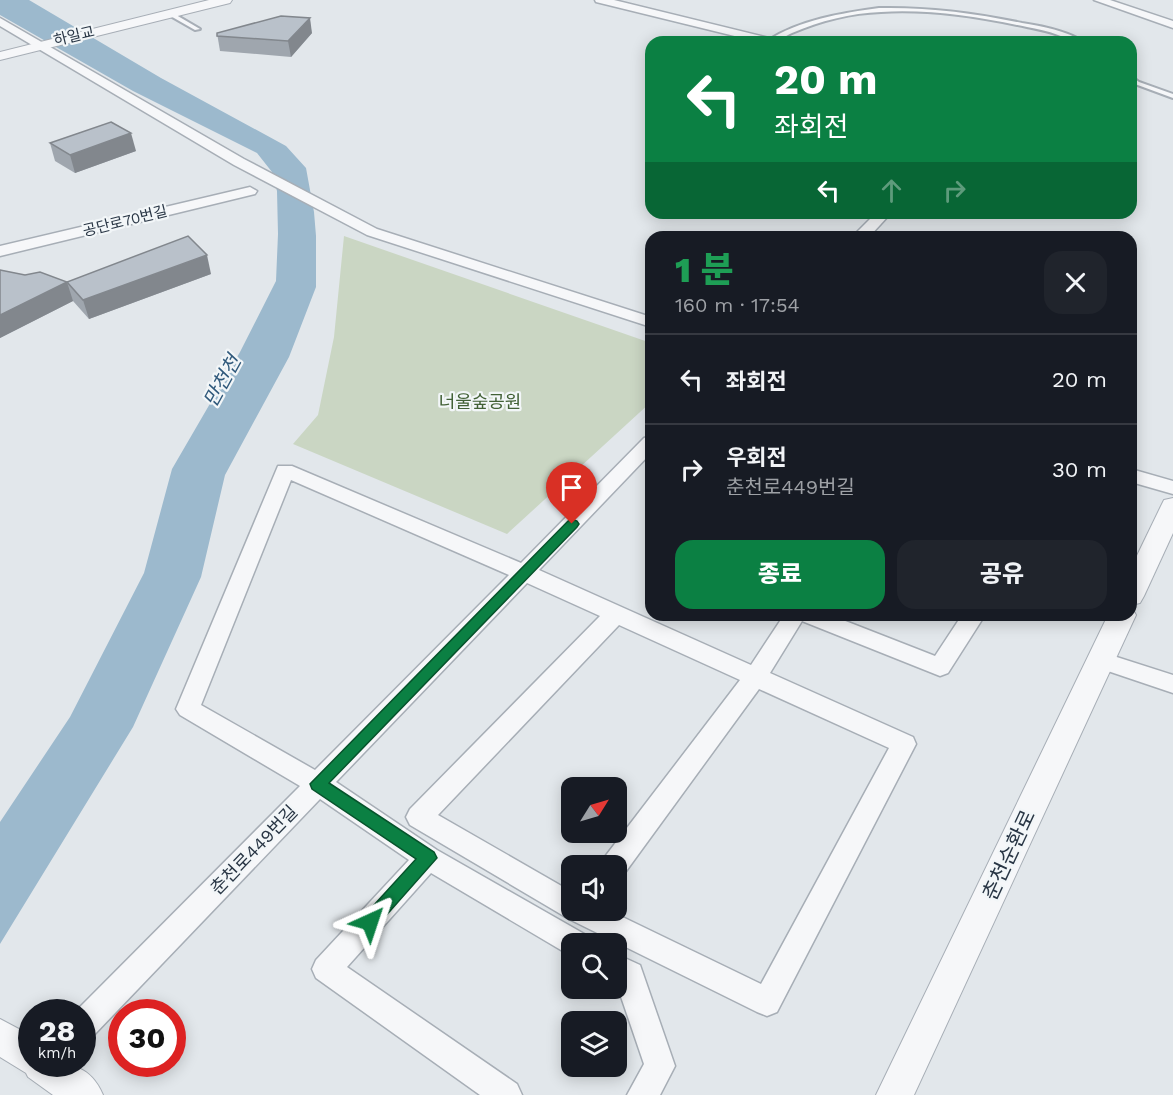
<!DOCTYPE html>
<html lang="ko">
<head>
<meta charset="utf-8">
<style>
  :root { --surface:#171b24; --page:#20242c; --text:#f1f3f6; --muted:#9ea1a6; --line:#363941; --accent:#0b8043 }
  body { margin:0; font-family:"Work Sans","Noto Sans KR",sans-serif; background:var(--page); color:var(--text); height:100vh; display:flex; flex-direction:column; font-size:22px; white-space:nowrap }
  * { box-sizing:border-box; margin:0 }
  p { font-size:20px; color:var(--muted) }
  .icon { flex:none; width:33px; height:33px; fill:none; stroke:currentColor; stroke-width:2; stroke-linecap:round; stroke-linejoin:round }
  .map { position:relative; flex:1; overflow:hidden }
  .details { position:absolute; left:645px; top:231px; width:492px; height:390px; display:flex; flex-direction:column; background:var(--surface); border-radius:18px; box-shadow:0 3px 15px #0003 }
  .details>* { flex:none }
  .top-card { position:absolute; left:645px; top:36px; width:492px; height:183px; border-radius:18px; box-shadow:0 3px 15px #0003; background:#0b8043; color:#fff; overflow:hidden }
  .needle { width:39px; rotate:53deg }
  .tools { position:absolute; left:561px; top:777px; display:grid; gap:12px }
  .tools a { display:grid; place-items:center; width:66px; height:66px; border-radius:12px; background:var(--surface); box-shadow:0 3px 15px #0003; font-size:30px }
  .speed { position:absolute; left:18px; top:999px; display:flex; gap:12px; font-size:30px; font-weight:700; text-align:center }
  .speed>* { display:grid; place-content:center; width:78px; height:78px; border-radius:50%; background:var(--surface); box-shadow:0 3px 15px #0003; line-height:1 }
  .speed small { font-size:15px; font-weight:400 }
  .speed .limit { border:9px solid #d22; background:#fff; color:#111 }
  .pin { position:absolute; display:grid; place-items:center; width:51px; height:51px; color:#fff; margin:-62px -26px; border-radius:50% 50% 50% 0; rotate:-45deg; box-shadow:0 0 6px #0007 }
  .pin .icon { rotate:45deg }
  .me { position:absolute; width:66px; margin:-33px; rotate:42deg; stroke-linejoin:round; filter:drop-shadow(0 0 4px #0008) }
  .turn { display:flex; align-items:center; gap:21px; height:126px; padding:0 30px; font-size:27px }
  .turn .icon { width:78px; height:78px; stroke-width:2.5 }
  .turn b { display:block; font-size:42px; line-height:51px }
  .lanes { display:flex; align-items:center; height:57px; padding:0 30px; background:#0003; justify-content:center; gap:30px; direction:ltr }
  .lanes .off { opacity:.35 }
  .round { display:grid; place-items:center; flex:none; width:63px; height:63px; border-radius:18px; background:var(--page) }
  .overview { display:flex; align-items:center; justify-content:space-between; height:102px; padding:0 30px }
  h1 { font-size:36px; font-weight:800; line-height:45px; color:#1e9e55 }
  .action { display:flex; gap:12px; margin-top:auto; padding:12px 30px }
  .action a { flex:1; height:69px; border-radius:18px; background:var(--accent); color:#fff; font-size:24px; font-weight:800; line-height:69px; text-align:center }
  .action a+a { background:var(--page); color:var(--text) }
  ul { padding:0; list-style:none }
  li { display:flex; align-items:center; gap:18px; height:90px; padding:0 30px; border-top:2px solid var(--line) }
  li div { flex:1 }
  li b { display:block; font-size:22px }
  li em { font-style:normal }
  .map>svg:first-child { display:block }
</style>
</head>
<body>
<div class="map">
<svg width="1173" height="1095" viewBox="0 0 1173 1095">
  <rect width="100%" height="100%" fill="#e2e7eb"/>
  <path fill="#cad6c3" d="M344 236 651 343V402L507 534 293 444 318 415 334 337Z"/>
  <path fill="#9cb9cd" d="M0 0H29L161 78 286 146 306 168 314 212 316 236V287L289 357 225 475 201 577 133 727 0 944V822L70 717 144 573 172 469 240 352 276 281 278 234 277 191 272 172 257 153 133 91 0 15Z"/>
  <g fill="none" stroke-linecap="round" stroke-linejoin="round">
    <g stroke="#a7aeb6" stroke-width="4">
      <g id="service">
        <path d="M879 8C928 7 975 13 1022 23 1042 26 1067 31 1084 42 1074 42 1067 38 1058 35 1048 31 1037 29 1027 27 979 17 930 9 881 12 851 13 820 21 792 33 784 37 775 43 767 41 799 20 842 13 879 8Z"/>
        <path d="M167 12H171L200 29 195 30 167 14Z"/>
        <path d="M1131 76 1139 82 1173 94V98L1135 84 1131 81Z"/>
      </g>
    </g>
    <g stroke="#a7aeb6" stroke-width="3">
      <g id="minor">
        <path d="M595 0H614L777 40 779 42H759L596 2Z"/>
        <path d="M1094 0H1110L1173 21V28Z"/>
        <path d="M0 18 244 159 377 229 651 317V327L367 235 234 165 0 26Z"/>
        <path d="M250 187 257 191 255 194 0 256V246Z"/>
        <path d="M876 213H891L869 237H852Z"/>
        <path d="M651 436V453L539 570 751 665 784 615H830L935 656 962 615H985L948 673 940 676 802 621 770 673 913 737 916 744 777 1012 767 1016 757 1012 569 919 410 825 406 817 410 809 600 616 527 583 336 782 437 850 586 935 590 944H572V955L566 953 431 873 347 967 517 1084 522 1095H480L316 978 312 969 316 960 409 860 320 799 93 1036 82 1040V1012H75L300 786 180 715 176 709 278 466H292L521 563 644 438ZM291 480 509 575 315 770 201 705ZM619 625 740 680 604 858 601 866H616V877L624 874 759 689 889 748 761 984 608 910H572V892L438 815Z"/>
        <path d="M1131 469 1173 481V494L1131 482Z"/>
        <path d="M1101 652 1173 675V693L1093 666 1089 660 1093 654Z"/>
        <path d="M616 954 640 965 675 1066 660 1095H627L644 1064 616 982Z"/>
      </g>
    </g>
    <g stroke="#a7aeb6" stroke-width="2">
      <g id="tertiary">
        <path d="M209 0H232L230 3 0 60V52Z"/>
        <path d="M1173 498V533L1144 596 1140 603 1131 605V568L1161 506 1164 500Z"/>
        <path d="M1132 608 1136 615 914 1095H876L1108 615H1131Z"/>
        <path d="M0 1019 32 1036V1064C63 1064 88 1060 103 1095H53L28 1077 26 1073 0 1057Z"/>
      </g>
    </g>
    <use href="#service" fill="#f6f7f9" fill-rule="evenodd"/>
    <use href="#minor" fill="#f6f7f9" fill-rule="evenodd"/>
    <use href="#tertiary" fill="#f6f7f9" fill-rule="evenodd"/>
  </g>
  <g fill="#9fa6ae">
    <path d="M217 33H312L291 57 220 51Z"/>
    <path d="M50 143 136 151 75 173 55 161Z"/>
    <path d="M0 270 25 275 67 282 211 274 89 319 73 301 0 338Z"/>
  </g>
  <g fill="#82878d">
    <path d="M310 18 312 33 291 57 288 41Z"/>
    <path d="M131 133 136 151 75 173 70 155Z"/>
    <path d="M207 255 211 274 89 319 83 300Z"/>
    <path d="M67 282 73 301 0 338V315Z"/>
  </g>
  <g fill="#b9c1ca" stroke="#82878d" stroke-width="1.5">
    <path d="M281 16 310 18 288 41 217 36V33Z"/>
    <path d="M111 122 131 133 70 155 50 143Z"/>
    <path d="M188 236 207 255 83 300 67 282Z"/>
    <path d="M0 270 25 275 40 272 67 282 0 315Z"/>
  </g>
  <path fill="#0b8043" stroke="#07532c" stroke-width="1.5" d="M572 519 577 521 579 524 577 527 329 783 434 852 437 858 376 927 370 930 364 927 361 922 364 916 416 859 312 789 310 784 568 521Z"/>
  <g text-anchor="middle" stroke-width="4.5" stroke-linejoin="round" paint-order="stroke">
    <g font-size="15" fill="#293645" stroke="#f2f6f8">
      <text transform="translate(74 36) rotate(-14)" y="5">하일교</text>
      <text transform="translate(125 221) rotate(-14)" y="5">공단로70번길</text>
    </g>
    <g font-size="18" fill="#426136" stroke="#f2f6f8">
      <text x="480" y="408">너울숲공원</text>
    </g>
    <g font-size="18" fill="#293645" stroke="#f2f6f8">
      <text transform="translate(254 850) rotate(-46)" y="6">춘천로449번길</text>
    </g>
    <g font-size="20" font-style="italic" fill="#30597b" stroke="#f2f6f8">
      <text transform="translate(222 381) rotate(-61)" y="7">만천천</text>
    </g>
    <g font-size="21" fill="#293645" stroke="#f2f6f8">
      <text transform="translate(1009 855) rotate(-65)" y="7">춘천순환로</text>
    </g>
  </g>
</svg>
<div class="tools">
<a><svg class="needle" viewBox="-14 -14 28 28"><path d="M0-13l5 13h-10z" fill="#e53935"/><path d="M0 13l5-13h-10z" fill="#9ea1a6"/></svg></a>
<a><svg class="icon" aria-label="sound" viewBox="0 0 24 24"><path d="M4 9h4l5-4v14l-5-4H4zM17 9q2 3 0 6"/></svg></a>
<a><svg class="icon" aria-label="search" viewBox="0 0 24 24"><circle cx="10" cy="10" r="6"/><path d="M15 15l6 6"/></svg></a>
<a><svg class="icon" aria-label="layers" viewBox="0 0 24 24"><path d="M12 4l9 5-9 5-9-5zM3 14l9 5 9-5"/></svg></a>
</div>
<div class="speed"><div>28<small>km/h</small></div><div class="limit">30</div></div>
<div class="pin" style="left:572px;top:524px;background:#d93025"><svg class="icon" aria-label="arrive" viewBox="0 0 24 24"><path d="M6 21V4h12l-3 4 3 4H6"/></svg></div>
<svg class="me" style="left:370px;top:922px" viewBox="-20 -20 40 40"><path d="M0-17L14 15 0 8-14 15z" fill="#0b8043" stroke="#fff" stroke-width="4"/></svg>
<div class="top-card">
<div class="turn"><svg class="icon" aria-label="left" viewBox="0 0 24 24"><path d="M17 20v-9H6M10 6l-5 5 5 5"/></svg><div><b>20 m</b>좌회전</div></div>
<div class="lanes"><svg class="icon" aria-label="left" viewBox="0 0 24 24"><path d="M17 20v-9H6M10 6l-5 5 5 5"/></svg><svg class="icon off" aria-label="ahead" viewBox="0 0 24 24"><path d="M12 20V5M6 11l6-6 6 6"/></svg><svg class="icon off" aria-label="right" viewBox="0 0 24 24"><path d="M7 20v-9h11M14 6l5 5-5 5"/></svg></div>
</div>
<section class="details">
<div class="overview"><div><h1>1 분</h1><p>160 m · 17:54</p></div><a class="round"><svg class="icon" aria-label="close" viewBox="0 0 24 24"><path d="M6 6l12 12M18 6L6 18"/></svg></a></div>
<ul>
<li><svg class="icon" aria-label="left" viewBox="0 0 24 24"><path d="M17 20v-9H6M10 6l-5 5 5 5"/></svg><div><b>좌회전</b></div><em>20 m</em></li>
<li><svg class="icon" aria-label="right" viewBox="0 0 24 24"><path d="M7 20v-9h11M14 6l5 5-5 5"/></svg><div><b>우회전</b><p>춘천로449번길</p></div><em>30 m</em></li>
</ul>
<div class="action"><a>종료</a><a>공유</a></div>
</section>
</div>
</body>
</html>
